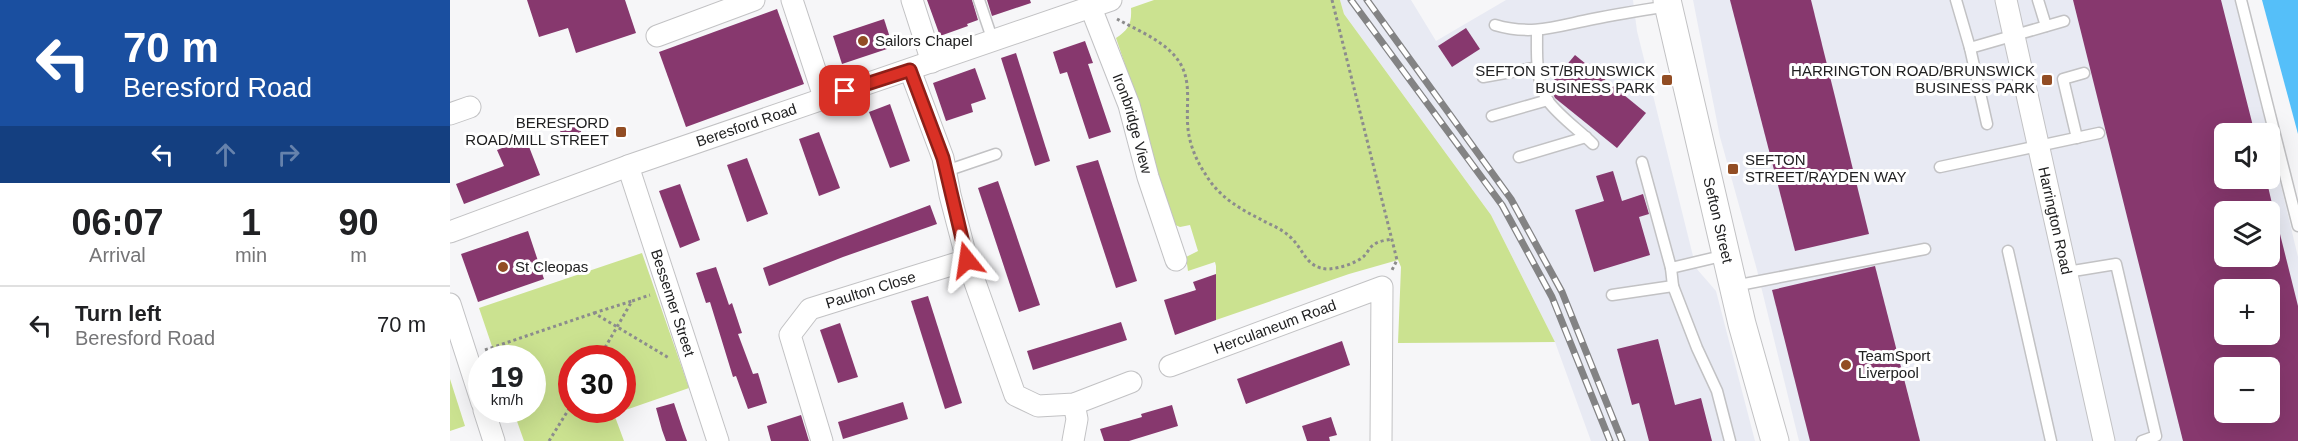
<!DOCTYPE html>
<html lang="en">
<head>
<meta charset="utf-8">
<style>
  :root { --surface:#fff; --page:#f6f6f6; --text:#202124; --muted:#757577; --line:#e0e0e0 }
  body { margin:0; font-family:Helvetica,sans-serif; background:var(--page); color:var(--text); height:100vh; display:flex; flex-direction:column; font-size:22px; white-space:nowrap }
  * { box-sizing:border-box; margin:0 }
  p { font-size:20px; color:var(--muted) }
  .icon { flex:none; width:33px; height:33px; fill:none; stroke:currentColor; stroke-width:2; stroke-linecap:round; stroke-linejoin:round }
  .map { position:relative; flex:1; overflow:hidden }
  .drawer { display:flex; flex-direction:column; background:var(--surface); width:450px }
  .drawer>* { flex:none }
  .hud { background:#1a4fa0; color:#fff; overflow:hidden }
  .tools { position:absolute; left:1764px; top:123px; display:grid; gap:12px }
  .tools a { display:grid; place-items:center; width:66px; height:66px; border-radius:9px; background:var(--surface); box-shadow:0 6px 24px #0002; font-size:30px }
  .speed { position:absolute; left:18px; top:345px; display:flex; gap:12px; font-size:30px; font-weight:700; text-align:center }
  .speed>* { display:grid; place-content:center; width:78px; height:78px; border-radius:50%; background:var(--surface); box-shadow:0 6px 24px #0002; line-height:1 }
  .speed small { font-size:15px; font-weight:400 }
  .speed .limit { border:9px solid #d22; background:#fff; color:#111 }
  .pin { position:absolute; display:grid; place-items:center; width:51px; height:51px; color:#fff; margin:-26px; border-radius:12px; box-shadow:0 3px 9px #0006 }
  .me { position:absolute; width:66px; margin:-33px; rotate:345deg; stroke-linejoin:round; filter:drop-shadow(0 0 4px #0008) }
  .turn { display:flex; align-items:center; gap:21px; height:126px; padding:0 24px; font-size:27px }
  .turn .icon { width:78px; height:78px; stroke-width:2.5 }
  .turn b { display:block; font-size:42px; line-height:51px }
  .lanes { display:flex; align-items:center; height:57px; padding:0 24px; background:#0003; justify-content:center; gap:30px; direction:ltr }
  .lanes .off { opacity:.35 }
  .eta { display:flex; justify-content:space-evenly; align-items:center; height:102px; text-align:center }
  .eta b { font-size:36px; font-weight:800; line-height:42px }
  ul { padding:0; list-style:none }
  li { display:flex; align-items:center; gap:18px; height:78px; padding:0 24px; border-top:2px solid var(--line) }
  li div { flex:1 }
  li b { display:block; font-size:22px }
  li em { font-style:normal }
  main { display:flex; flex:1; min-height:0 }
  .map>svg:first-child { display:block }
</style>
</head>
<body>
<main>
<section class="drawer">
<div class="hud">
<div class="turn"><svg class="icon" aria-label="left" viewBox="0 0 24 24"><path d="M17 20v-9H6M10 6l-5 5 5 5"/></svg><div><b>70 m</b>Beresford Road</div></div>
<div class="lanes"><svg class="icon" aria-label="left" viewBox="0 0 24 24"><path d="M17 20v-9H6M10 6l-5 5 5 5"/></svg><svg class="icon off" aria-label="ahead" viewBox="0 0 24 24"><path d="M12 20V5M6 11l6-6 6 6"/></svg><svg class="icon off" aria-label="right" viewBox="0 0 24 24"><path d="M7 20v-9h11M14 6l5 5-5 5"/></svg></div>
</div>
<div class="eta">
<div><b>06:07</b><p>Arrival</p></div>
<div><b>1</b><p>min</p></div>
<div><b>90</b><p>m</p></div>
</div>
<ul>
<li><svg class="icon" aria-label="left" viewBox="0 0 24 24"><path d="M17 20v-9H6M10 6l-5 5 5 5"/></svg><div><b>Turn left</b><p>Beresford Road</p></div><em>70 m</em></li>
</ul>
</section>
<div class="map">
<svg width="1848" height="441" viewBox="0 0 1848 441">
  <rect width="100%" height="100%" fill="#f6f6f8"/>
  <g fill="#e8eaf3" fill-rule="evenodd">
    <path d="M890 0H961L986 41 1056 0H1183L1187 31 1246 268 1266 291 1305 441H1141L1105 342 1041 215 894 14Z"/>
    <path d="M1243 0H1785L1818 133 1774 134V178H1820V140L1848 257V441H1349L1307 270 1270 137ZM1774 212H1820V256H1774ZM1774 290H1820V334H1774ZM1774 368H1820V412H1774Z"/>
  </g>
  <g fill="#cbe290" fill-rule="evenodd">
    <path d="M704 0H890L894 14 1041 215 1105 342 948 343 951 267 948 260 899 274 766 320V266L765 262 738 271 736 257 748 251 740 225 730 227 723 224 705 174 693 118 666 38C678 30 682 24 681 8Z"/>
    <path d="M192 253 239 388 164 414 174 441H74L63 410H82V358H46L29 308ZM122 358H172V410H122Z"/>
    <path d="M0 379 15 426 0 431Z"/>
  </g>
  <path fill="#55bff9" d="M1812 0H1848V134Z"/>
  <g fill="#87386e" fill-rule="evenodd">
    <path d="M77 0H175L186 33 126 53 118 28 89 37Z"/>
    <path d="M477 0H522L528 20 517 24 518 26 490 36Z"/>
    <path d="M537 0H580L581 3 542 16Z"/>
    <path d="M1280 0H1361L1419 234 1345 251Z"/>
    <path d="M1623 0H1771L1805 134H1774V178H1816L1824 212H1774V256H1820V215L1825 214 1848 306V441H1733ZM1774 290H1820V334H1774ZM1774 368H1820V412H1774Z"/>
    <path d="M327 9 354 84 236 127 209 52Z"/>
    <path d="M434 19 443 47 392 64 383 36Z"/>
    <path d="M1016 28 1030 49 1002 67 988 46Z"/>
    <path d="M635 41 643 63 638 64 661 132 639 139 617 72 610 74 603 52Z"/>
    <path d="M566 53 600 161 585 166 551 58Z"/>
    <path d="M1125 55 1196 113 1167 148 1105 98 1099 86Z"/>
    <path d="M525 68 536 99 521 104 523 112 496 121 483 83Z"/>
    <path d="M440 104 460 161 440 168 419 112Z"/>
    <path d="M125 116 132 134 114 141 107 123Z"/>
    <path d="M369 132 390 188 369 196 349 139Z"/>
    <path d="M76 139 90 175 14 204 6 184 54 166 47 150Z"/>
    <path d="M297 158 318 214 297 222 277 165Z"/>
    <path d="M648 160 687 281 666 288 626 166Z"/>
    <path d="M1163 171 1172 201 1193 194 1199 214 1189 217 1200 255 1144 272 1125 210 1154 201 1146 176Z"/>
    <path d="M548 181 590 305 569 312 528 188Z"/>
    <path d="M230 184 250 240 230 248 209 191Z"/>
    <path d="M480 205 487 224 393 257 319 286 313 268Z"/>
    <path d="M78 231 94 279 28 302 11 254Z"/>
    <path d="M1425 266 1470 441H1360L1322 290Z"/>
    <path d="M266 267 279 305 282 303 292 333 288 334 303 374 308 373 317 403 298 409 286 376 283 377 260 302 256 303 246 273Z"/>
    <path d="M766 274V320L725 335 714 300 746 290 743 282Z"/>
    <path d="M478 296 512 403 495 409 461 301Z"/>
    <path d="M671 322 677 340 583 370 577 351Z"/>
    <path d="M390 323 408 377 388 383 370 330Z"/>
    <path d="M1208 339 1225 405 1251 398 1262 441H1199L1189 403 1182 405 1167 349Z"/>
    <path d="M892 341 900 365 796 404 787 379Z"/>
    <path d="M453 402 458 419 393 439 388 422Z"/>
    <path d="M224 403 233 430 237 441H216L212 430 206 408Z"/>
    <path d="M722 405 728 426 679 441H654L650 429 692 417 691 414Z"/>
    <path d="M351 415 359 441H321L317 426Z"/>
    <path d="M881 417 887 435 879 437 880 441H857L852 426Z"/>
  </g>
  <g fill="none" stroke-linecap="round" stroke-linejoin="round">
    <g stroke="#c2c2c4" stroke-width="13">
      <g id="service">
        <path d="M529 0 543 41"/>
        <path d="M1506 0 1520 48"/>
        <path d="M1588 0 1596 26"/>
        <path d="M1791 0 1848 226"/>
        <path d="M1045 25C1082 36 1107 26 1143 19 1168 14 1193 10 1218 6"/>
        <path d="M1087 31C1087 52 1085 82 1098 101 1110 117 1129 130 1143 144"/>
        <path d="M1033 77 1089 67"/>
        <path d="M1042 116 1098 100"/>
        <path d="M1537 124 1520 48 1614 21"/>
        <path d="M1627 138 1613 79 1634 73"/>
        <path d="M1069 157 1136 137"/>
        <path d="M1192 162 1221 268 1276 255"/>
        <path d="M1490 167 1649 133"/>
        <path d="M496 171 546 154"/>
        <path d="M1558 251 1601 441"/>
        <path d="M1617 272 1666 264 1706 436 1692 441"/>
        <path d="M1223 286 1247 348 1267 391 1280 441"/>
        <path d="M1284 286 1475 249"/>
        <path d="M1162 295 1223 286 1221 268"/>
      </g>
    </g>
    <g stroke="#c2c2c4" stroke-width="23">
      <g id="minor">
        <path d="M342 0 374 97"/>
        <path d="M462 0 482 62"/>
        <path id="s1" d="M1556 0 1654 441"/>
        <path id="s2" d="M641 8 679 105 698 177 726 260"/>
        <path d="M207 36 304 0"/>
        <path d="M460 70 493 158 500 195 517 260 565 395 588 406 624 404 681 382"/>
        <path d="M0 114 20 107"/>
        <path id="s3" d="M178 166 268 441"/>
        <path id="s4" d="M0 232 178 166 661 0"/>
        <path d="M0 304 32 403"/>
        <path id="s5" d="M720 366 932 287 931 441"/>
        <path d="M34 410 44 441"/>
        <path id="s6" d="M372 441 340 335 360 309 517 260"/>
        <path d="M623 441 627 419 624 404"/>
      </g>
    </g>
    <g stroke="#c2c2c4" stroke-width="29">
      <g id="tertiary">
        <path id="s7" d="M1217 0 1292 324 1325 441"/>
      </g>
    </g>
    <g stroke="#8c8c8d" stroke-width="3" stroke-dasharray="3 3" stroke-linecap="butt">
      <path d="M882 0 947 260 942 270"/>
      <path d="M667 19C685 29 707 38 721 52 745 75 735 101 738 129 740 146 747 162 756 175 769 197 790 209 812 220 821 225 832 229 839 236 854 248 855 269 879 269 890 268 904 264 913 257 917 254 920 246 925 244 929 241 937 240 942 239"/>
      <path d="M144 313 182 301"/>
      <path d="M35 350 144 313 219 358"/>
      <path d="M149 358 182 301 200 295"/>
      <path d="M99 441 122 404"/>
    </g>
    <use href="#service" stroke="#fff" stroke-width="10"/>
    <use href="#minor" stroke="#fff" stroke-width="21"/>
    <use href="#tertiary" stroke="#fff" stroke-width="27"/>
    <g stroke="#838384" stroke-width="7">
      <g id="rail">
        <path d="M901 0 1052 205 1102 297 1160 441"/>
        <path d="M917 0 1061 199 1112 292 1172 441"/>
      </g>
    </g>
    <use href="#rail" stroke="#fff" stroke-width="4.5" stroke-dasharray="14" stroke-linecap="butt"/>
  </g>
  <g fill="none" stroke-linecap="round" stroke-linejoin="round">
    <g stroke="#8d1f18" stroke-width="15">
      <path id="route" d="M395 91 460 70 493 158 517 260"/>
    </g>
    <use href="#route" stroke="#d93025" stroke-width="10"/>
  </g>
  <g fill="#924d24" stroke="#fff" stroke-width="2">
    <circle cx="413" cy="41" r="6"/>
    <rect x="1211" y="74" width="12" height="12" rx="3"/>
    <rect x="1591" y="74" width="12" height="12" rx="3"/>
    <rect x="165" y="126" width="12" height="12" rx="3"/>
    <rect x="1277" y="163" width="12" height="12" rx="3"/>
    <circle cx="53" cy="267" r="6"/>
    <circle cx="1396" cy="365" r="6"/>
  </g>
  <g text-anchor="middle" stroke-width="6" stroke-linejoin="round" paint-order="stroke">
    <g font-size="15" fill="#212122" stroke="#fff" text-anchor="start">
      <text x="425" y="46">Sailors Chapel</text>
      <text x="1205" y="76" text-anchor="end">SEFTON ST/BRUNSWICK<tspan x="1205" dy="17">BUSINESS PARK</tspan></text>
      <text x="1585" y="76" text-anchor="end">HARRINGTON ROAD/BRUNSWICK<tspan x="1585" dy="17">BUSINESS PARK</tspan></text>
      <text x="159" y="128" text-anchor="end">BERESFORD<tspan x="159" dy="17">ROAD/MILL STREET</tspan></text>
      <text x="1295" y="165">SEFTON<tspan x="1295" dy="17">STREET/RAYDEN WAY</tspan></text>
      <text x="65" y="272">St Cleopas</text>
      <text x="1408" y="361">TeamSport<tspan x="1408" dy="17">Liverpool</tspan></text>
    </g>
    <g font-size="15" fill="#212122" stroke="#fff">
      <text dy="5" stroke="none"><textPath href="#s2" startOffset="123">Ironbridge View</textPath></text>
      <text dy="5" stroke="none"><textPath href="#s4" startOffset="315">Beresford Road</textPath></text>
      <text dy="5" stroke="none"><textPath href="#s1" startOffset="226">Harrington Road</textPath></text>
      <text dy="5" stroke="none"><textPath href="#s7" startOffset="226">Sefton Street</textPath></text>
      <text dy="5" stroke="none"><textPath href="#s6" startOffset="207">Paulton Close</textPath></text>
      <text dy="5" stroke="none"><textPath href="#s3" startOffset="144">Bessemer Street</textPath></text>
      <text dy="5" stroke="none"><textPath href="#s5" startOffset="112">Herculaneum Road</textPath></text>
    </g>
  </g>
</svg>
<div class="tools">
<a><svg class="icon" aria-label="sound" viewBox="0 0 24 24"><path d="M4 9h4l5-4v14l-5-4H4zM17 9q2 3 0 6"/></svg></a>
<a><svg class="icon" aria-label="layers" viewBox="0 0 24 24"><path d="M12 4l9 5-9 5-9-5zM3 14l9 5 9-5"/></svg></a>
<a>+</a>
<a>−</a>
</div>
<div class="speed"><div>19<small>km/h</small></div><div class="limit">30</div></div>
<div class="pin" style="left:395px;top:91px;background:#d93025"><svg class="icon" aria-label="arrive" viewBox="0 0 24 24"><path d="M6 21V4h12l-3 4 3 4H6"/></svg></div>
<svg class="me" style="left:517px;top:260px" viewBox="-20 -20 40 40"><path d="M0-17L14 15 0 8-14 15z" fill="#d93025" stroke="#fff" stroke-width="4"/></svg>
</div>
</main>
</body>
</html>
